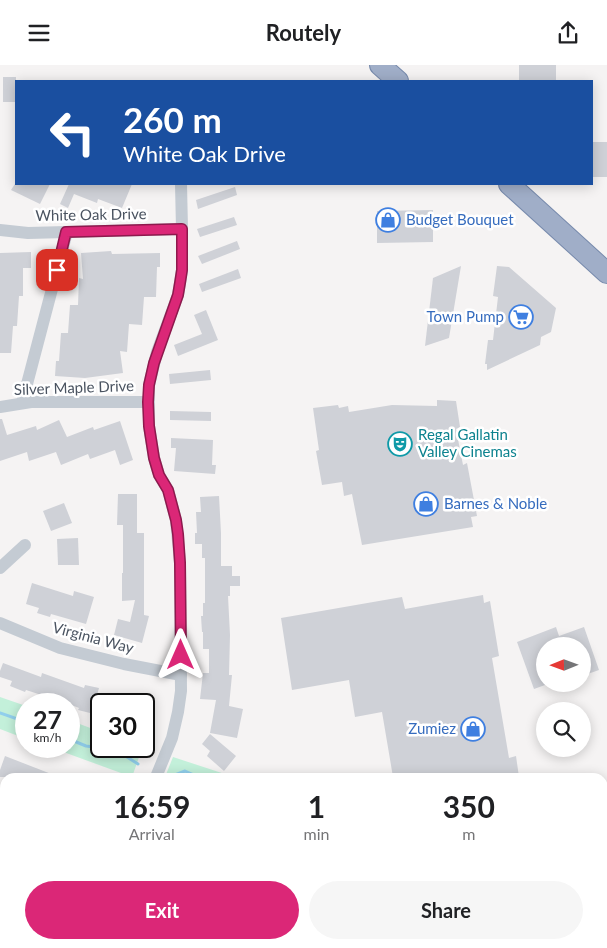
<!DOCTYPE html>
<html lang="en">
<head>
<meta charset="utf-8">
<style>
  :root { --surface:#fff; --page:#f6f6f6; --text:#202124; --muted:#757577; --accent:#db2777 }
  body { margin:0; font-family:Lato,sans-serif; background:var(--page); color:var(--text); height:100vh; display:flex; flex-direction:column; font-size:19px; white-space:nowrap }
  * { box-sizing:border-box; margin:0 }
  p { font-size:16px; color:var(--muted) }
  .icon { flex:none; width:28px; height:28px; fill:none; stroke:currentColor; stroke-width:2; stroke-linecap:round; stroke-linejoin:round }
  .map { position:relative; flex:1; overflow:hidden }
  .panel { position:absolute; left:0px; top:708px; width:608px; height:176px; display:flex; flex-direction:column; background:var(--surface); border-radius:15px 15px 0 0; box-shadow:0 2px 12px #0003 }
  .panel>* { flex:none }
  .top-card { position:absolute; left:15px; top:15px; width:578px; height:105px; border-radius:0px; box-shadow:0 2px 12px #0003; background:#1a4fa0; color:#fff; overflow:hidden }
  .needle { width:32px; rotate:269deg }
  .fabs { position:absolute; left:536px; top:572px; display:grid; gap:10px }
  .fabs a { display:grid; place-items:center; width:55px; height:55px; border-radius:50%; background:var(--surface); box-shadow:0 2px 12px #0003; font-size:25px }
  .speed { position:absolute; left:15px; top:628px; display:flex; gap:10px; font-size:25px; font-weight:700; text-align:center }
  .speed>* { display:grid; place-content:center; width:65px; height:65px; border-radius:50%; background:var(--surface); box-shadow:0 2px 12px #0003; line-height:1 }
  .speed small { font-size:12px; font-weight:400 }
  .speed .limit { border:2px solid #111; border-radius:8px; background:#fff; color:#111 }
  .pin { position:absolute; display:grid; place-items:center; width:42px; height:42px; color:#fff; margin:-21px; border-radius:10px; box-shadow:0 2px 8px #0006 }
  .me { position:absolute; width:55px; margin:-28px; rotate:0deg; stroke-linejoin:round; filter:drop-shadow(0 0 4px #0008) }
  .turn { display:flex; align-items:center; gap:18px; height:105px; padding:0 25px; font-size:22px }
  .turn .icon { width:65px; height:65px; stroke-width:2.5 }
  .turn b { display:block; font-size:35px; line-height:42px }
  .eta { display:flex; justify-content:space-evenly; align-items:center; height:85px; text-align:center }
  .eta b { font-size:30px; font-weight:700; line-height:35px }
  .primary-button { display:flex; gap:10px; margin-top:auto; padding:10px 25px }
  .primary-button a { flex:1; height:58px; border-radius:30px; background:var(--accent); color:#fff; font-size:20px; font-weight:700; line-height:58px; text-align:center }
  .primary-button a+a { background:var(--page); color:var(--text) }
  header { display:flex; justify-content:space-between; align-items:center; height:65px; padding:0 25px; background:var(--surface); font-size:22px; font-weight:700 }
  .map>svg:first-child { display:block }
</style>
</head>
<body>
<header><svg class="icon" aria-label="menu" viewBox="0 0 24 24"><path d="M4 6h16M4 12h16M4 18h16"/></svg>Routely<svg class="icon" aria-label="share" viewBox="0 0 24 24"><path d="M12 15V3M7 8l5-5 5 5M5 13v7h14v-7"/></svg></header>
<div class="map">
<svg width="607" height="883" viewBox="0 0 607 883">
  <rect width="100%" height="100%" fill="#f5f3f3"/>
  <g fill="#c3f0da">
    <path d="M0 632 26 641V674L0 664Z"/>
    <path d="M69 655 101 667V681H143L132 712 47 681H69Z"/>
    <path d="M173 692 234 712H165Z"/>
  </g>
  <g fill="none" stroke-linecap="round" stroke-linejoin="round">
    <g stroke="#91cfec" stroke-width="3">
      <path d="M0 648 26 657"/>
      <path d="M69 674 86 681 116 685 138 699"/>
      <path d="M175 710 185 706 194 710 195 712"/>
    </g>
  </g>
  <g fill="#cfd1d7">
    <rect x="519" y="0" width="37" height="16"/>
    <rect x="3" y="12" width="13" height="25"/>
    <rect x="591" y="77" width="16" height="35"/>
    <path d="M15 119H50L40 139 11 125Z"/>
    <path d="M69 119H132L122 143 98 134 97 138 74 129 68 143 60 139Z"/>
    <path d="M235 122 237 130 198 144 196 135Z"/>
    <path d="M433 145V177L377 178V146Z"/>
    <path d="M234 152 237 160 200 172 197 164Z"/>
    <path d="M237 176 240 184 202 199 198 191Z"/>
    <path d="M111 186 112 189 160 188V202H157L156 232H144L142 260 129 259 127 287 120 286 123 308 85 313 55 311 56 296H59L61 268H68L70 240H78L79 213 83 214 81 188Z"/>
    <path d="M31 187V203H23V231H19L17 261H13L11 288H0V188Z"/>
    <path d="M461 201 449 273 425 281 433 213Z"/>
    <path d="M497 201 509 202 556 243 551 267 541 272 540 280 487 305V299H485L488 275H493L498 232 493 231Z"/>
    <path d="M238 204 241 213 202 227 199 219Z"/>
    <path d="M206 245 218 275 178 291 174 280 202 269 194 250Z"/>
    <path d="M210 305 211 315 170 319 169 309Z"/>
    <path d="M437 335 456 336 460 362 456 364 463 400 467 398 477 451 471 452 473 462 362 480 352 429 344 431 342 417 322 420 316 386 319 385 313 343 338 340 339 343 348 341 349 347 392 340 437 341Z"/>
    <path d="M170 346 211 347V356L170 355Z"/>
    <path d="M0 354H2L7 370 36 361 37 365 59 355 67 372 93 362 94 365 120 356 133 395 120 400 115 385 90 394 88 389 61 400 56 387 29 396 27 387 0 396Z"/>
    <path d="M171 373 213 375 212 400H216L215 409 174 406 176 383H171Z"/>
    <path d="M118 429H137V468H144V550L149 551 142 578 114 570 118 554 130 557 135 535 122 536V508H123V460H117Z"/>
    <path d="M219 431 221 468V501H232V511H240V521H230V531H228L230 570 229 610H232L229 641 243 644 237 673 210 668 216 635 200 634 203 608H209V584H203V567H202L201 551H203V538H205V493H202V479H195V468H197L196 447H201L200 432Z"/>
    <path d="M64 438 72 458 51 466 43 446Z"/>
    <path d="M78 473 79 500H58L57 474Z"/>
    <path d="M32 518 73 531 74 526 94 532 86 559 51 549 50 552 37 548 39 543 26 539Z"/>
    <path d="M483 530 484 538 490 536 499 591 492 593 509 693 516 691 519 712H393L382 647 355 652 349 615 292 625 281 553 402 532 405 544Z"/>
    <path d="M556 562 559 571 584 562 599 605 582 611V581H545V620L534 624 517 577Z"/>
    <path d="M3 598 41 612 42 608 84 623 85 620 99 623 97 630 117 635 118 628 132 631 130 639H101V645L92 643 90 648 78 645 79 643 69 639 26 625 25 627 10 621 12 616 0 612V606Z"/>
    <path d="M210 669 236 691 224 706 207 691 210 686 202 679Z"/>
    <path d="M5 691 59 712H0V705Z"/>
  </g>
  <g fill="none" stroke-linecap="round" stroke-linejoin="round">
    <g stroke="#778aac" stroke-width="22">
      <g id="trunk">
        <path d="M380 0 398 16"/>
        <path d="M509 119 607 208"/>
      </g>
    </g>
    <g stroke="#c4cbd3" stroke-width="12">
      <path d="M0 165 28 168 182 164"/>
      <path d="M22 338 67 167"/>
      <path d="M0 342 31 337H148"/>
      <path d="M0 503 25 480"/>
      <path d="M0 558 60 583 124 599 181 610"/>
      <path d="M156 712 172 673 178 647 181 626 180 498 176 455 168 425 159 410 154 393 149 361V320L157 287 178 230 180 218 182 205V164L181 119"/>
      <path d="M0 737 5 739"/>
      <path d="M0 854 5 852"/>
      <path d="M85 879 88 883"/>
      <path d="M210 879V883"/>
    </g>
    <use href="#trunk" stroke="#a0aec8" stroke-width="20"/>
  </g>
  <g fill="none" stroke-linecap="round" stroke-linejoin="round">
    <g stroke="#8e194d" stroke-width="12">
      <path id="route" d="M57 205 66 167 182 164V205L180 218 178 230 154 298 149 320 148 337 149 361 154 393 159 410 168 425 176 455 178 469 180 498 181 590"/>
    </g>
    <use href="#route" stroke="#db2777" stroke-width="9"/>
  </g>
  <defs>
    <g id="shop-ring" transform="scale(1.25)"><circle r="9.5" fill="#fff" stroke="#3f7fe0" stroke-width="1.5"/><path d="M-5-2.5h2.3a2.7 3.5 0 0 1 5.4 0H5L5.5 6h-11ZM-1.5-2.5h3a1.5 2.3 0 0 0-3 0Z" fill="#3f7fe0"/></g>
    <g id="supermarket-ring" transform="scale(1.25)"><circle r="9.5" fill="#fff" stroke="#3f7fe0" stroke-width="1.5"/><path d="M-6-5.5h2.5l.6 2H6L4.5 2H-2.5L-4.4-4H-6ZM-1.5 3.2a1.3 1.3 0 1 0 .1 0ZM3 3.2a1.3 1.3 0 1 0 .1 0Z" fill="#3f7fe0"/></g>
    <g id="theatre-ring" transform="scale(1.25)"><circle r="9.5" fill="#fff" stroke="#0f9aa8" stroke-width="1.5"/><path d="M-5-5.5Q0-4 5-5.5V0Q5 5 0 6Q-5 5-5 0ZM-3.3-2.5H-1v1.5H-3.3ZM1-2.5H3.3v1.5H1ZM-2.8 1Q0 5.5 2.8 1Z" fill="#0f9aa8"/></g>
  </defs>
  <g fill-rule="evenodd">
    <use href="#shop-ring" x="388" y="155"/>
    <use href="#supermarket-ring" x="521" y="252"/>
    <use href="#theatre-ring" x="400" y="379"/>
    <use href="#shop-ring" x="426" y="439"/>
    <use href="#shop-ring" x="473" y="664"/>
  </g>
  <g text-anchor="middle" stroke-width="5" stroke-linejoin="round" paint-order="stroke">
    <g font-size="15" fill="#4a5360" stroke="#fff">
      <text transform="translate(91 150) rotate(-1)" y="5">White Oak Drive</text>
      <text transform="translate(74 323) rotate(-2)" y="5">Silver Maple Drive</text>
      <text transform="translate(93 573) rotate(15)" y="5">Virginia Way</text>
    </g>
    <g font-size="15" fill="#366cbe" stroke="#fff" text-anchor="start">
      <text x="406" y="160">Budget Bouquet</text>
      <text x="504" y="257" text-anchor="end">Town Pump</text>
      <text x="444" y="444">Barnes &amp; Noble</text>
      <text x="456" y="669" text-anchor="end">Zumiez</text>
    </g>
    <g font-size="15" fill="#0d838f" stroke="#fff" text-anchor="start">
      <text x="418" y="375">Regal Gallatin<tspan x="418" dy="17">Valley Cinemas</tspan></text>
    </g>
  </g>
</svg>
<div class="fabs">
<a><svg class="needle" viewBox="-14 -14 28 28"><path d="M0-13l5 13h-10z" fill="#e53935"/><path d="M0 13l5-13h-10z" fill="#757577"/></svg></a>
<a><svg class="icon" aria-label="search" viewBox="0 0 24 24"><circle cx="10" cy="10" r="6"/><path d="M15 15l6 6"/></svg></a>
</div>
<div class="speed"><div>27<small>km/h</small></div><div class="limit">30</div></div>
<div class="pin" style="left:57px;top:205px;background:#d93025"><svg class="icon" aria-label="arrive" viewBox="0 0 24 24"><path d="M6 21V4h12l-3 4 3 4H6"/></svg></div>
<svg class="me" style="left:181px;top:590px" viewBox="-20 -20 40 40"><path d="M0-17L14 15 0 8-14 15z" fill="#db2777" stroke="#fff" stroke-width="4"/></svg>
<div class="top-card">
<div class="turn"><svg class="icon" aria-label="left" viewBox="0 0 24 24"><path d="M17 20v-9H6M10 6l-5 5 5 5"/></svg><div><b>260 m</b>White Oak Drive</div></div>
</div>
<section class="panel">
<div class="eta">
<div><b>16:59</b><p>Arrival</p></div>
<div><b>1</b><p>min</p></div>
<div><b>350</b><p>m</p></div>
</div>
<div class="primary-button"><a>Exit</a><a>Share</a></div>
</section>
</div>
</body>
</html>
